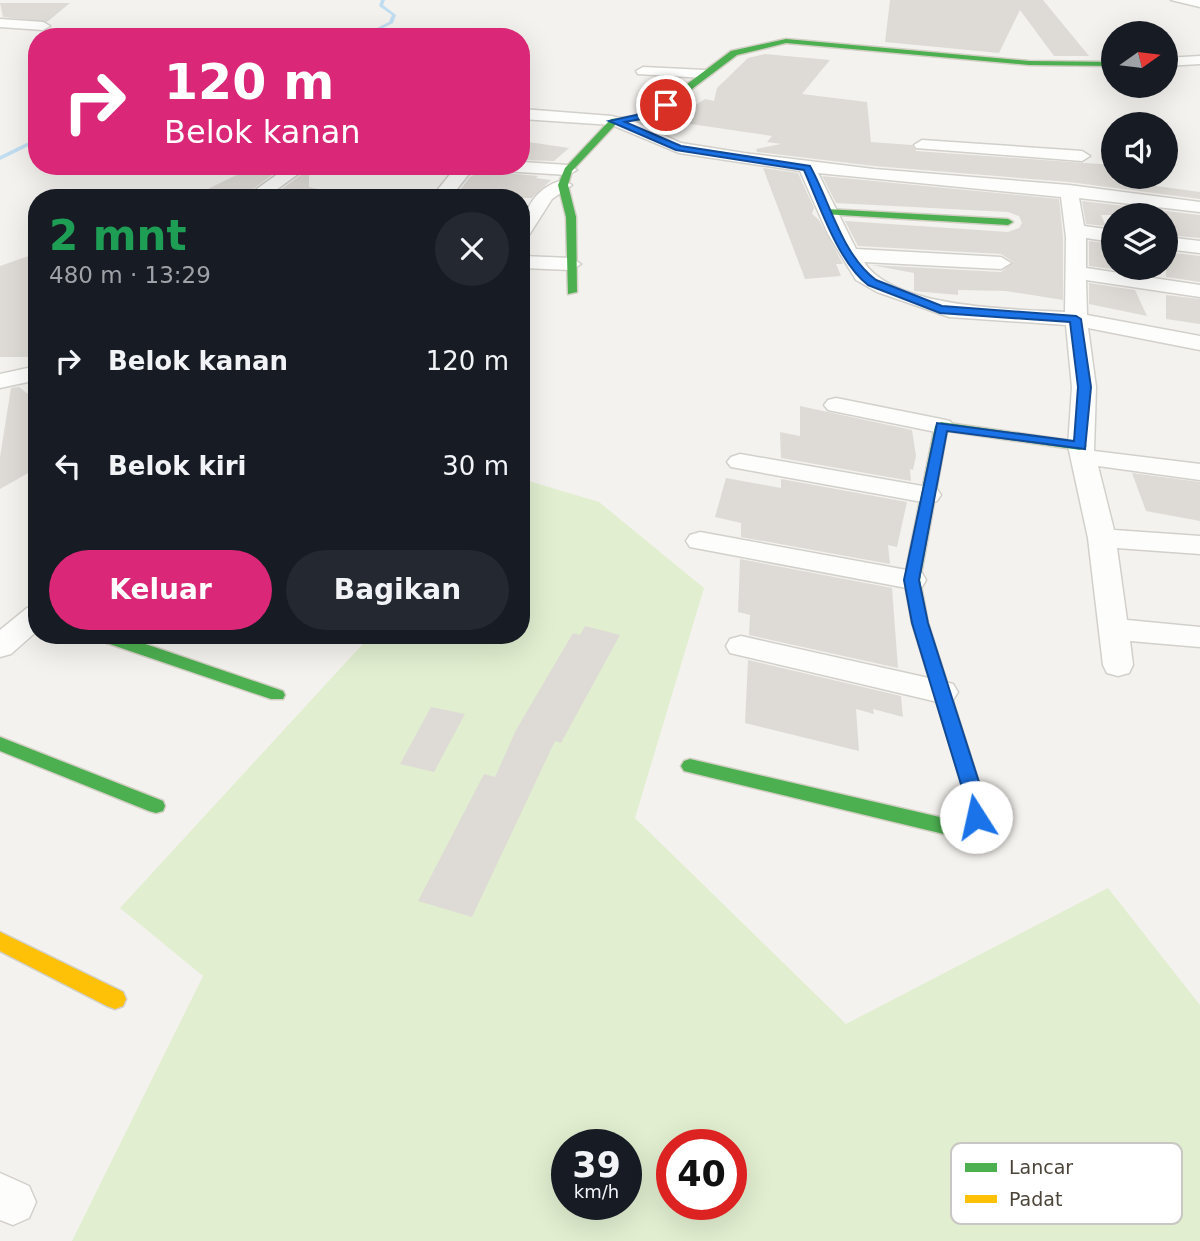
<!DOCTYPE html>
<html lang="id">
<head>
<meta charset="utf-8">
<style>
  :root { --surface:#171b24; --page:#242831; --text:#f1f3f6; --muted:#9ea1a6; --accent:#db2777 }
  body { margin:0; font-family:"DejaVu Sans",sans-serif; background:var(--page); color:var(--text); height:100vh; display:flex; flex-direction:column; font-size:26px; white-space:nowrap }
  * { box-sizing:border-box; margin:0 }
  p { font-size:23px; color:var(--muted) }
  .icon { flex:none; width:38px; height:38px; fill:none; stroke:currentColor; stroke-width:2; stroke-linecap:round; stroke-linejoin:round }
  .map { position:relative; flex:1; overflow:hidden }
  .panel { position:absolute; left:28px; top:189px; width:502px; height:455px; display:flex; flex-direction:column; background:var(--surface); border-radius:28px; box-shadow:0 7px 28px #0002 }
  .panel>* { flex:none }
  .banner { position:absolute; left:28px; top:28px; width:502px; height:147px; border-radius:28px; box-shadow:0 7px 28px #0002; background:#db2777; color:#fff; overflow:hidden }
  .needle { width:46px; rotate:76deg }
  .fabs { position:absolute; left:1101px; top:21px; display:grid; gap:14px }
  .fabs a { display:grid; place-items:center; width:77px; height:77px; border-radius:50%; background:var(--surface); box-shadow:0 7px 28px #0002; font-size:35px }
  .speed { position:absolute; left:551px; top:1129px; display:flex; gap:14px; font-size:35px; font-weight:700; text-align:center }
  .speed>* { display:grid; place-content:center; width:91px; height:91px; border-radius:50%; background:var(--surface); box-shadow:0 7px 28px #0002; line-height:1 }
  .speed small { font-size:18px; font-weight:400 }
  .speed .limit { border:10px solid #d22; background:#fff; color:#111 }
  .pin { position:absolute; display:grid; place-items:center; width:60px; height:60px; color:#fff; margin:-30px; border:4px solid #fff; border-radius:50%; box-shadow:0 2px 7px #0007 }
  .me { position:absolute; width:77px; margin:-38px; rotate:350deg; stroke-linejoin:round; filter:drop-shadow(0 0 5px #0008) }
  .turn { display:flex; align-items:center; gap:24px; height:147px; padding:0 21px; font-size:32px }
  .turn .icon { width:91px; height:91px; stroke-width:2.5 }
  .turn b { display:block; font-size:49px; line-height:60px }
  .round { display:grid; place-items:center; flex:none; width:74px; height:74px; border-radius:37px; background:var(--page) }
  .overview { display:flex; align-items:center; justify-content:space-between; height:119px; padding:0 21px }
  h1 { font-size:42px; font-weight:700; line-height:52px; color:#1e9e55 }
  .cta { display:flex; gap:14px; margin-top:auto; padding:14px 21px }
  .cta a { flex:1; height:80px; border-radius:42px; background:var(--accent); color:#fff; font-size:28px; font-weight:700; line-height:80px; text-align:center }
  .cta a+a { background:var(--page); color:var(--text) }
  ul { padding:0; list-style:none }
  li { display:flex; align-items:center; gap:21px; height:105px; padding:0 21px }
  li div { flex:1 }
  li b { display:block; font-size:26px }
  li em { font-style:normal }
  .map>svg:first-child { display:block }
</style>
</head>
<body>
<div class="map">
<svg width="1200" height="1241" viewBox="0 0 1200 1241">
  <rect width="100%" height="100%" fill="#f4f2ee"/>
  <path fill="#e1eecf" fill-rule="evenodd" d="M522 479 599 502 704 588 635 818 846 1024 1108 888 1200 1005V1241H72L203 976 120 908 371 635H522ZM567 1144H626V1204H567ZM672 1144H732V1204H672Z"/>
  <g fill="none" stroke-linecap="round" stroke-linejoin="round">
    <g fill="#c0ddf1" fill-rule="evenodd">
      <path d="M381 0H385L383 5 396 15 393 23 365 37H359L389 22 392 15 379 6Z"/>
      <path d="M37 138V142L0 160V156Z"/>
    </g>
  </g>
  <g fill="#dedbd6">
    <path d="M890 0H1043L1089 56H1054L1020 10 999 53 885 42Z"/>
    <path d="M0 3H70L47 22 3 17Z"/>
    <path d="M765 54 830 60 802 94 867 102 871 142 912 145 916 151 1113 165V180L1200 192V199L1069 182 874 166 757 152 756 149 781 144 767 142 772 136 670 121 705 99 714 101 717 88 748 58Z"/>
    <path d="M522 141 569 148 554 161 522 160Z"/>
    <path d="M267 166H284L241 198H189L247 170 256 172Z"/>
    <path d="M763 168 798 173 814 208 812 214 819 220 843 264H836L841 276 805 279Z"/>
    <path d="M309 169V187L318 189 317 198H270Z"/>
    <path d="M481 171 538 176 536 178 551 180 532 198H454L470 177Z"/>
    <path d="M822 176 1059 199 1063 237V300L1006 291 958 290V295L914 291V273L871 265 1001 272 1013 262 1001 254 858 246 845 221 1008 232 1019 228 1022 223 1019 216 1008 212 836 203Z"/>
    <path d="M1082 201 1200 215V238L1166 235V215H1101L1106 226 1086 224Z"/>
    <path d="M1089 241 1113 244V268H1125L1127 271 1089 266Z"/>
    <path d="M1166 252 1200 256V282L1166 277Z"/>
    <path d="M37 253V357H0V266Z"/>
    <path d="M1089 283 1135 290 1147 316 1089 304Z"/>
    <path d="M1166 295 1200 299V324L1166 319Z"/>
    <path d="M19 387 37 401V468L0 489V457L11 388Z"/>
    <path d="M800 406 912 430 916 456 913 470 910 469 911 481 781 458 780 432 800 436Z"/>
    <path d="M1132 473 1200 482V521L1146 511Z"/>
    <path d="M726 478 781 488V479L907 502 897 547 888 545 890 564 741 537V523L715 517Z"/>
    <path d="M740 559 892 588 898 668 749 635 750 615 738 612Z"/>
    <path d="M585 626 620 635 561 743 555 741 472 917 418 901 484 774 495 777 516 730 573 633 580 635Z"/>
    <path d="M748 660 901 696 903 717 873 709 874 714 856 709 859 751 745 723Z"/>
    <path d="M431 707 465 714 434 772 400 764Z"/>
  </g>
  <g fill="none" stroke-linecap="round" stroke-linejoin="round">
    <g stroke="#d2d0cb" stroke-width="3">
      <g id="street">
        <path d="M1171 0H1200V7Z"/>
        <path d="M0 19 43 22 50 26 43 30 0 27Z"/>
        <path d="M1200 56V64L1166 66V58Z"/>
        <path d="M643 67 705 70 712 74 705 78 638 74 636 71Z"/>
        <path d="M522 109 612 116 638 123 681 143 744 153 874 169 1069 185 1200 202V212L1079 198 1084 226 1113 230V242L1086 238V268L1200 285V297L1086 280 1087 315 1200 336V350L1088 328 1096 387 1094 451 1200 464V480L1098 466 1114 530 1200 536V554L1117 548 1127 620 1200 627V647L1130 641 1133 665 1129 673 1118 676 1107 673 1103 665 1088 538 1068 446 1072 387 1066 325 949 317 877 292 856 280 828 234 800 171 679 153 612 125 522 119ZM818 173 1061 197 1066 237 1065 312C1014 309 894 309 864 262L1001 269 1011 263 1001 257 856 249Z"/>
        <path d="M922 140 1082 151 1090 156 1082 161 916 148 914 145Z"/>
        <path d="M522 162 568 165 577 170 568 175 502 171 494 166H522Z"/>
        <path d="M289 166H309L265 198H244Z"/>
        <path d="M486 166 468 175 450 198H431L456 167Z"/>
        <path d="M563 180 572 185 552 199 529 235 522 237C522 210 536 187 563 180Z"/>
        <path d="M1166 237 1200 241V253L1166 249Z"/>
        <path d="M522 256 571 258 581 264 571 270 522 268Z"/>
        <path d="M37 366V380L0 388V374Z"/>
        <path d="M836 398 941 419 950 421 953 426 950 431 941 433 828 410 824 405 828 400Z"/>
        <path d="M740 454 928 487 937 489 941 495 937 501 928 503 731 467 727 462 731 457Z"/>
        <path d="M700 532 912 571 922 573 926 580 922 587 912 589 690 547 686 541 690 535Z"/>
        <path d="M37 605V631L11 654 0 657V630L27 608Z"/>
        <path d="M741 636 942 681 953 684 958 692 953 700 942 703 730 653 726 646 730 639Z"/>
        <path d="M0 1173 29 1186 36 1202 29 1218 13 1225 0 1220Z"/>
      </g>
    </g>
    <g stroke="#d3cfc5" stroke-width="3">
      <g id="fast">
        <path d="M786 39 1029 61 1113 62V66L1029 65 786 43 737 55 664 110 641 120 617 123 572 171 568 185 576 217 577 292 568 294 566 217 558 185 565 168 611 119 636 116 658 106 731 51Z"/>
        <path d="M826 209 1008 219 1013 222 1008 225 823 214V210Z"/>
        <path d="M941 422 1080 442 1087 446 1080 450 947 431 920 580 928 623 986 804C984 832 972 830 948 835L684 771 681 766 684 761 690 759 948 819 967 815 968 804 912 623 904 580 935 426Z"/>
        <path d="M93 635H119L283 691 285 695 283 699H271L95 639Z"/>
        <path d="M0 737 163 801 165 806 163 811 156 813 149 811 0 751Z"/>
      </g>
    </g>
    <g stroke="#d3cfc5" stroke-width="3">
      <path id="slow" d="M0 932 123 992 126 999 123 1006 115 1009 107 1006 0 951Z"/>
    </g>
    <use href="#street" fill="#fdfdfc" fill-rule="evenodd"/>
    <use href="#fast" fill="#4caf50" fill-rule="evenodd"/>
    <use href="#slow" fill="#ffc107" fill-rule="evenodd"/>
  </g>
  <path fill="#1a73e8" stroke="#114b97" stroke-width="2" d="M666 102 669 107 641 119 625 122 681 146 810 166C830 202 842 255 876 280L942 306 1076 316 1081 319 1091 387 1085 449 947 431 919 580 928 623 986 804 983 822 976 825 967 817V804L912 623 904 580 937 423 1074 441 1078 387 1070 322 940 313 868 285C838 262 819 204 804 170L676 150 609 121 636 115Z"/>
  <rect x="951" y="1143" width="231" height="81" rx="10" fill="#fff" stroke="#c9c7c4" stroke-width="2"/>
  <rect x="965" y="1163" width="32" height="9" fill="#4caf50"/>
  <rect x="965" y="1195" width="32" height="8" fill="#ffc107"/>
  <g font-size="19" fill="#4b4439">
    <text x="1009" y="1174">Lancar</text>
    <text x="1009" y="1206">Padat</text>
  </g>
</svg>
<div class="fabs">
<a><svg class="needle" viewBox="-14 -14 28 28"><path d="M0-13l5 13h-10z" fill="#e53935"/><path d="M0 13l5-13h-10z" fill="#9ea1a6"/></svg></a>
<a><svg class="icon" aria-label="sound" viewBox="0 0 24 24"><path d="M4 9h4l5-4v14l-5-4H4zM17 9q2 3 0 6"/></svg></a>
<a><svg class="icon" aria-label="layers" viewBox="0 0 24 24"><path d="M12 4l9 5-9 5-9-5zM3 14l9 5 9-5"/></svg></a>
</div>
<div class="speed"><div>39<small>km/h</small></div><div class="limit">40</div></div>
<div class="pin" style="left:666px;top:105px;background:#d93025"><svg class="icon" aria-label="arrive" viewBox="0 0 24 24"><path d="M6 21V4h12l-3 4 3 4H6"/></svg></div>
<svg class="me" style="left:976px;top:817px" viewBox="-20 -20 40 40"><circle r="19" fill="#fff"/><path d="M0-13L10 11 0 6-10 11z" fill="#1a73e8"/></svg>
<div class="banner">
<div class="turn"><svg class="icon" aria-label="right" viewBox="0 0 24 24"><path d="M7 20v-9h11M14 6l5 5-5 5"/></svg><div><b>120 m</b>Belok kanan</div></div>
</div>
<section class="panel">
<div class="overview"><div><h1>2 mnt</h1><p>480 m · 13:29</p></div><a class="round"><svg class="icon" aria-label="close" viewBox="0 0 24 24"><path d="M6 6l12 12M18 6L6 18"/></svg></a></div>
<ul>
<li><svg class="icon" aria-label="right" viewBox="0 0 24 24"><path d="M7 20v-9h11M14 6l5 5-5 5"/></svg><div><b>Belok kanan</b></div><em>120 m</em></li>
<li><svg class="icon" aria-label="left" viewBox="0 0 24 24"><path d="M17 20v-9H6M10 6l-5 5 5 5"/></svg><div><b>Belok kiri</b></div><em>30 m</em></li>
</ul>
<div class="cta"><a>Keluar</a><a>Bagikan</a></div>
</section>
</div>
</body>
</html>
